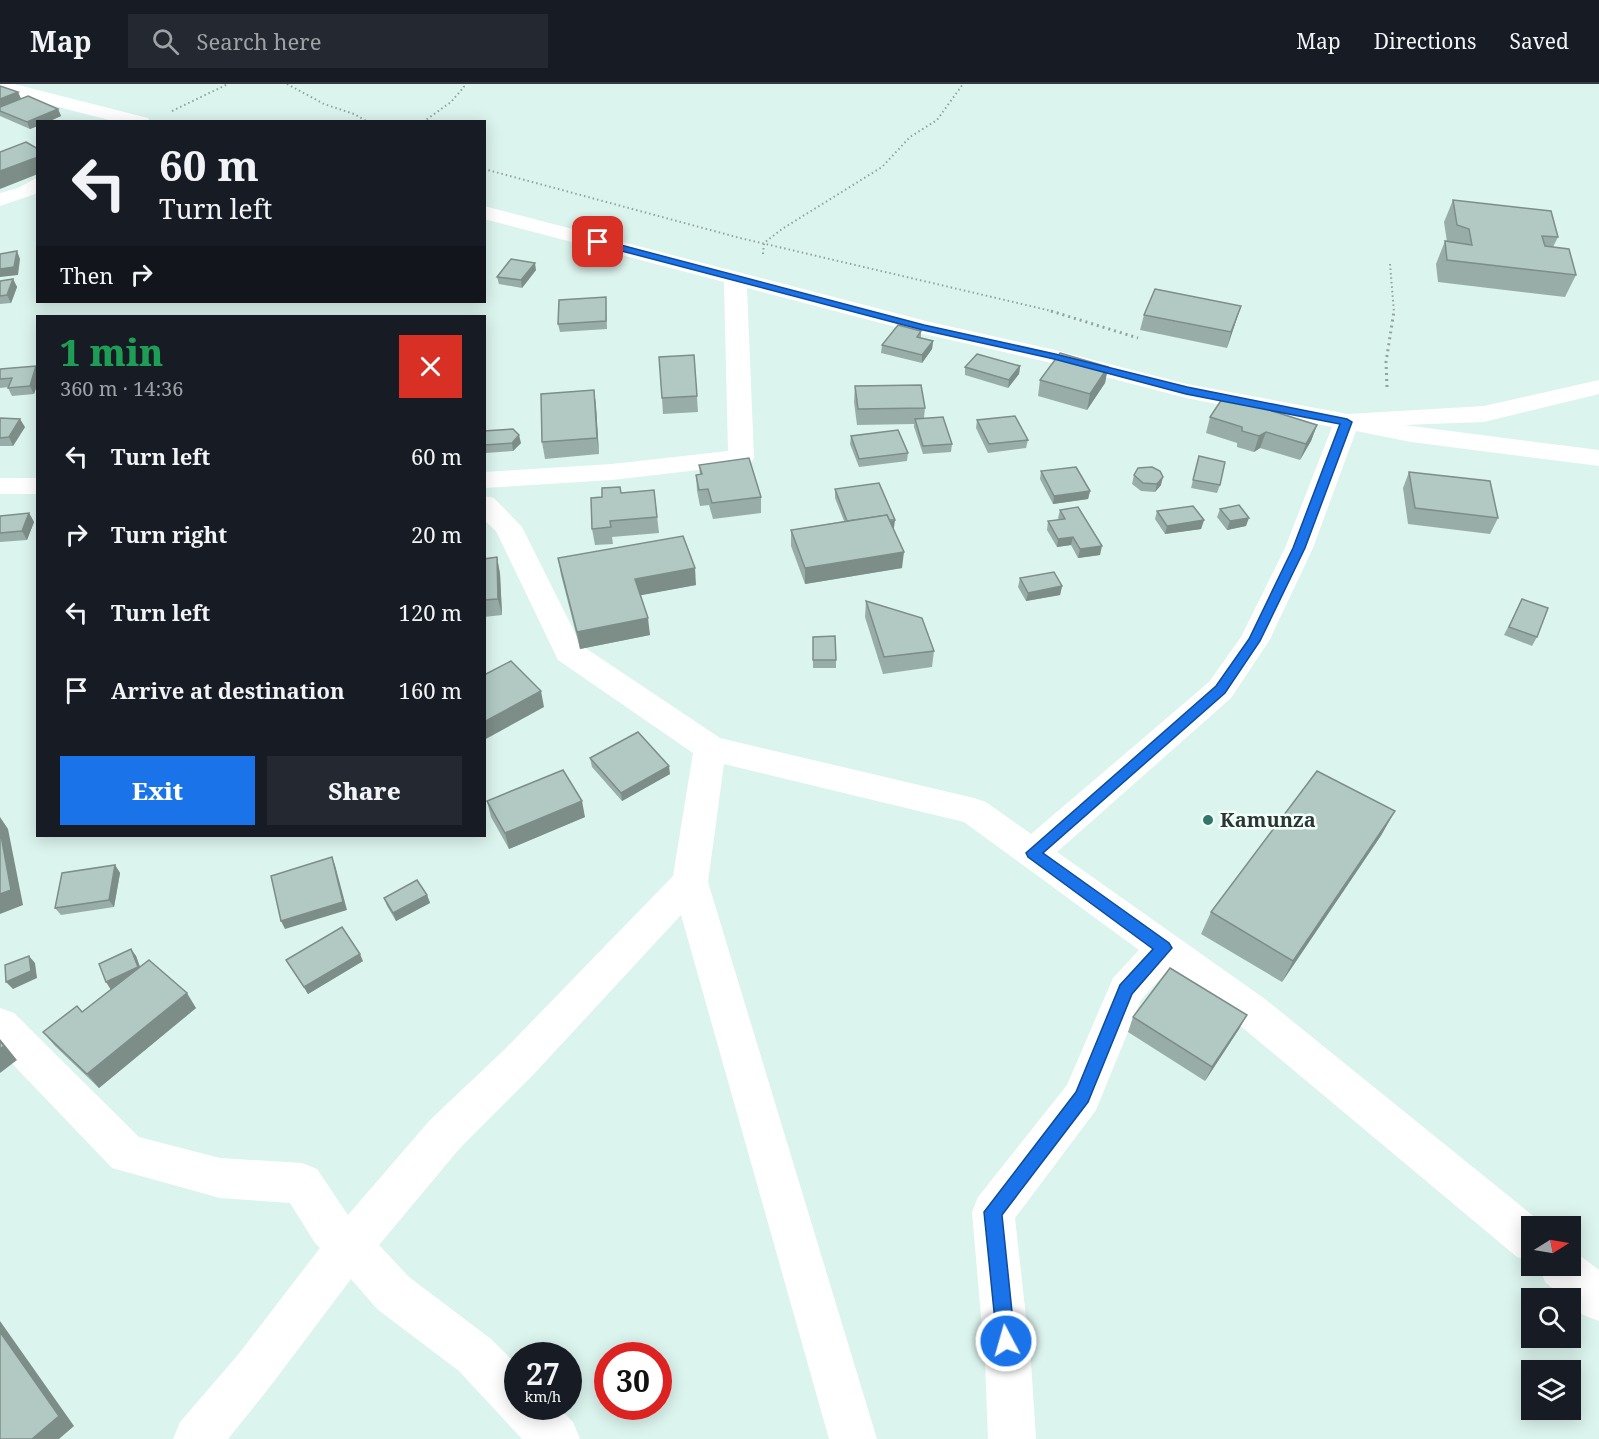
<!DOCTYPE html>
<html lang="en">
<head>
<meta charset="utf-8">
<style>
  :root { --surface:#171b24; --page:#242831; --text:#f1f3f6; --muted:#9ea1a6; --line:#363941; --accent:#1a73e8 }
  body { margin:0; font-family:"Noto Serif",serif; background:var(--page); color:var(--text); height:100vh; display:flex; flex-direction:column; font-size:22px; white-space:nowrap }
  * { box-sizing:border-box; margin:0 }
  p { font-size:20px; color:var(--muted) }
  .icon { flex:none; width:33px; height:33px; fill:none; stroke:currentColor; stroke-width:2; stroke-linecap:round; stroke-linejoin:round }
  .map { position:relative; flex:1; overflow:hidden }
  .sheet { position:absolute; left:36px; top:231px; width:450px; height:522px; display:flex; flex-direction:column; background:var(--surface); border-radius:0px; box-shadow:0 3px 15px #0003 }
  .sheet>* { flex:none }
  .guide { position:absolute; left:36px; top:36px; width:450px; height:183px; border-radius:0px; box-shadow:0 3px 15px #0003; background:#171b24; color:var(--text); overflow:hidden }
  .needle { width:39px; rotate:79deg }
  .tools { position:absolute; left:1521px; top:1132px; display:grid; gap:12px }
  .tools a { display:grid; place-items:center; width:60px; height:60px; border-radius:0px; background:var(--surface); box-shadow:0 3px 15px #0003; font-size:30px }
  .speed { position:absolute; left:504px; top:1258px; display:flex; gap:12px; font-size:30px; font-weight:700; text-align:center }
  .speed>* { display:grid; place-content:center; width:78px; height:78px; border-radius:50%; background:var(--surface); box-shadow:0 3px 15px #0003; line-height:1 }
  .speed small { font-size:15px; font-weight:400 }
  .speed .limit { border:9px solid #d22; background:#fff; color:#111 }
  .pin { position:absolute; display:grid; place-items:center; width:51px; height:51px; color:#fff; margin:-26px; border-radius:12px; box-shadow:0 3px 9px #0006 }
  .me { position:absolute; width:66px; margin:-33px; rotate:354deg; stroke-linejoin:round; filter:drop-shadow(0 0 4px #0008) }
  .turn { display:flex; align-items:center; gap:21px; height:126px; padding:0 24px; font-size:27px }
  .turn .icon { width:78px; height:78px; stroke-width:2.5 }
  .turn b { display:block; font-size:42px; line-height:51px }
  .then { display:flex; align-items:center; height:57px; padding:0 24px; background:#0003; gap:12px; font-size:22px }
  .round { display:grid; place-items:center; flex:none; width:63px; height:63px; border-radius:0px; background:var(--page) }
  .overview { display:flex; align-items:center; justify-content:space-between; height:102px; padding:0 24px }
  h1 { font-size:36px; font-weight:800; line-height:45px; color:#1e9e55 }
  .primary-button { display:flex; gap:12px; margin-top:auto; padding:12px 24px }
  .primary-button a { flex:1; height:69px; border-radius:0px; background:var(--accent); color:#fff; font-size:24px; font-weight:800; line-height:69px; text-align:center }
  .primary-button a+a { background:var(--page); color:var(--text) }
  ul { padding:0; list-style:none }
  li { display:flex; align-items:center; gap:18px; height:78px; padding:0 24px }
  li div { flex:1 }
  li b { display:block; font-size:22px }
  li em { font-style:normal }
  header { display:flex; align-items:center; gap:36px; box-sizing:border-box; height:84px; padding:0 30px; background:var(--surface); border-bottom:2px solid var(--line) }
  header strong { font-size:28px }
  nav { display:flex; gap:33px; margin-inline-start:auto; font-size:21px }
  .search { width:420px; height:54px; background:var(--page); display:flex; align-items:center; gap:15px; box-sizing:border-box; padding:0 21px; border-radius:0px; color:var(--muted); font-size:22px }
  .map>svg:first-child { display:block }
</style>
</head>
<body>
<header>
<strong>Map</strong>
<div class="search"><svg class="icon" aria-label="search" viewBox="0 0 24 24"><circle cx="10" cy="10" r="6"/><path d="M15 15l6 6"/></svg>Search here</div>
<nav><a>Map</a><a>Directions</a><a>Saved</a></nav>
</header>
<div class="map">
<svg width="1599" height="1355" viewBox="0 0 1599 1355">
  <rect width="100%" height="100%" fill="#dcf4ee"/>
  <g fill="none" stroke-linecap="round" stroke-linejoin="round">
    <g stroke="#91a39e" stroke-width="2" stroke-dasharray="1.5 3" stroke-linecap="butt">
      <path d="M287 0 324 20 354 30 368 38"/>
      <path d="M172 27 228 0"/>
      <path d="M423 38 451 18 464 3 463 0"/>
      <path d="M484 85 740 154 1056 228"/>
      <path d="M763 170 764 159 782 145 882 83 910 53 937 36 963 0"/>
      <path d="M1390 180 1394 228"/>
    </g>
    <g stroke="#91a39e" stroke-width="3" stroke-dasharray="2 4" stroke-linecap="butt">
      <path d="M1051 227 1138 254"/>
      <path d="M1387 303 1386 278 1394 227"/>
    </g>
    <g fill="#fff" fill-rule="evenodd">
      <path d="M0 0H14L148 34 150 38H117L0 8Z"/>
      <path d="M38 93V109L0 122V109L18 104Z"/>
      <path d="M484 122 926 237 1055 266 1187 300 1348 330 1484 322 1599 296V310L1484 338 1404 341 1599 366V382L1411 358 1356 347 1313 464 1269 557 1231 614 1057 768 1265 915 1547 1143H1532V1179L1517 1173 1237 939 1167 887 1141 916 1096 1026 1015 1134 1031 1278 1036 1355H988L985 1278 972 1128 978 1113 1067 1001 1113 894 1139 866 964 738 724 680 708 798 877 1355H829L681 831 533 991 460 1064 379 1161 409 1193 491 1255 518 1282V1323H558L573 1338 580 1355H522L459 1287 377 1225 351 1195 269 1304 228 1355H173L180 1338 237 1272 320 1164 315 1159 290 1119 220 1114 112 1084 0 967V924L14 929 139 1053 220 1074 302 1079 317 1085 348 1131 430 1036 505 965 673 792 693 669 558 576 496 447 484 436V412L494 414 522 443 581 561 720 654 974 714 986 718 1031 750 1209 598 1241 553 1285 464 1332 343 1186 314 1052 279 915 248 747 204 754 374 750 380 612 396 484 404V388L612 380 728 367 724 198 484 135Z"/>
      <rect x="0" y="394" width="38" height="16"/>
      <path d="M1570 1164 1599 1186V1237L1583 1231 1570 1220V1215H1565L1545 1198 1539 1182H1570Z"/>
    </g>
  </g>
  <g fill="#99ada8">
    <path d="M0 2 18 8 21 15 58 25 61 32 30 45 0 32Z"/>
    <path d="M1453 116 1558 153 1553 163 1576 191 1565 213 1438 198 1436 180 1445 157 1447 158 1444 138Z"/>
    <path d="M536 186 522 204 499 200 497 193Z"/>
    <path d="M13 195 17 203 11 219 0 220V197Z"/>
    <path d="M606 213 607 245 560 248 558 240Z"/>
    <path d="M1241 222 1227 264 1140 246 1144 231Z"/>
    <path d="M921 247V254L933 257 932 265 922 279 881 269 882 261Z"/>
    <path d="M694 271 698 328 663 330 662 314Z"/>
    <path d="M36 282 38 284V298L34 310 12 312 8 304 9 303 0 304V285Z"/>
    <path d="M1020 282 1019 290 1008 304 965 291V283Z"/>
    <path d="M1108 283 1105 299 1087 326 1038 312 1040 296Z"/>
    <path d="M855 302 925 324 924 334 952 360 951 368 923 370 914 343V340L857 341 854 318Z"/>
    <path d="M594 306 596 322 599 370 545 375 542 358Z"/>
    <path d="M1210 333 1317 341 1311 357 1300 376 1260 364 1254 368 1237 363V359L1206 349Z"/>
    <path d="M0 334 25 343 13 362H0Z"/>
    <path d="M977 336 1028 356 1026 364 988 369 976 344Z"/>
    <path d="M484 347 521 359 513 367 486 369 484 365Z"/>
    <path d="M851 352 908 369 907 377 859 383 850 360Z"/>
    <path d="M1199 372 1220 401 1217 409 1191 404Z"/>
    <path d="M699 381 761 413V429L713 435 709 421 700 422 697 407 696 391 700 390Z"/>
    <path d="M1041 387 1090 407 1088 415 1053 420 1040 395Z"/>
    <path d="M1409 388 1498 434 1490 450 1408 440 1403 404Z"/>
    <path d="M1134 391 1161 401 1155 408 1141 407 1132 400Z"/>
    <path d="M835 405 894 444H893L902 484 805 500 791 462V446L844 437 835 414Z"/>
    <path d="M654 406 659 449 612 453 613 460 595 461 592 445 602 413 621 409Z"/>
    <path d="M1220 425 1246 442 1227 446 1217 433Z"/>
    <path d="M1060 426 1100 471 1078 474 1071 461 1057 463 1047 446 1048 437 1059 436 1058 434Z"/>
    <path d="M1157 427 1204 436 1201 445 1165 450 1155 435Z"/>
    <path d="M29 429 34 438 27 456 0 458V432Z"/>
    <path d="M497 473 500 490 502 531 484 533V475Z"/>
    <path d="M558 474 696 501 640 511 650 551 580 565 561 491Z"/>
    <path d="M1020 494 1062 502 1060 511 1026 517 1018 503Z"/>
    <path d="M1522 515 1537 553 1532 562 1504 551Z"/>
    <path d="M866 517 934 567 932 583 883 590 865 533Z"/>
    <path d="M813 553 836 576V584H813Z"/>
    <path d="M590 674 670 690 622 717 592 683Z"/>
    <path d="M487 717 585 733 509 765 491 733Z"/>
    <path d="M1382 750 1282 898 1201 850 1211 828Z"/>
    <path d="M115 781 120 789 114 823 61 831 55 824Z"/>
    <path d="M427 811 430 819 396 837 387 822 384 814Z"/>
    <path d="M131 865 136 872 140 883 196 924 99 1004 55 962 43 948 82 928 111 906Z"/>
    <path d="M286 876 363 877 308 910Z"/>
    <path d="M1247 931 1239 945 1205 997 1128 948 1133 933Z"/>
  </g>
  <g fill="#7d8d88">
    <path d="M18 8 21 15 0 24V15Z"/>
    <path d="M58 25 61 32 48 38H38V42L30 45 27 38Z"/>
    <path d="M38 73V90L0 105V87Z"/>
    <path d="M17 167 20 175 18 191 0 193V185Z"/>
    <path d="M535 179 536 186 522 204 521 196Z"/>
    <path d="M13 195 17 203 11 219 7 211Z"/>
    <path d="M1241 222 1227 264 1231 248Z"/>
    <path d="M933 257 932 265 922 279V271Z"/>
    <path d="M36 282 38 284V298L34 310 30 302Z"/>
    <path d="M1020 282 1019 290 1008 304 1009 296Z"/>
    <path d="M1108 283 1105 299 1087 326 1090 310Z"/>
    <path d="M594 306 596 322 599 370 597 354Z"/>
    <path d="M20 335 25 343 13 362 9 353Z"/>
    <path d="M1317 341 1311 357 1300 376 1306 360Z"/>
    <path d="M1266 348 1260 364 1254 368 1259 352Z"/>
    <path d="M519 351 521 359 513 367 512 359Z"/>
    <path d="M1163 393 1161 401 1155 408 1157 400Z"/>
    <path d="M1090 407 1088 415 1053 420 1054 412Z"/>
    <path d="M29 429 34 438 27 456 22 447Z"/>
    <path d="M1249 434 1246 442 1227 446 1230 437Z"/>
    <path d="M895 436 894 444 849 450V442Z"/>
    <path d="M1204 436 1201 445 1165 450 1167 442Z"/>
    <path d="M1073 453 1071 461 1057 463 1058 455Z"/>
    <path d="M1102 462 1100 471 1078 474 1080 465Z"/>
    <path d="M904 468 902 484 805 500V484Z"/>
    <path d="M497 473 500 490 502 531 498 515Z"/>
    <path d="M695 484 696 501 637 512 635 495Z"/>
    <path d="M1062 502 1060 511 1026 517 1028 509Z"/>
    <path d="M648 534 650 551 580 565 577 548Z"/>
    <path d="M541 607 544 623 484 656V638Z"/>
    <path d="M669 682 670 690 622 717 621 709Z"/>
    <path d="M582 717 585 733 509 765 505 749Z"/>
    <path d="M1395 727 1382 750 1282 898 1293 877Z"/>
    <path d="M0 733 8 745 23 821 0 830Z"/>
    <path d="M332 773 335 781 347 826 285 845 281 837Z"/>
    <path d="M115 781 120 789 114 823 109 816Z"/>
    <path d="M427 811 430 819 396 837 393 829Z"/>
    <path d="M131 865 136 872 143 891 111 906 106 898Z"/>
    <path d="M360 870 363 877 308 910 304 903Z"/>
    <path d="M29 872 35 879 37 894 13 905 6 898Z"/>
    <path d="M187 909 196 924 99 1004 87 990Z"/>
    <path d="M1247 931 1239 945 1205 997 1212 983Z"/>
    <path d="M0 955 17 976 0 989Z"/>
    <path d="M0 1237 74 1342 59 1355H32L0 1248Z"/>
  </g>
  <g fill="#b2c9c3" stroke="#7d8d88" stroke-width="1.5">
    <path d="M0 2 18 8 0 15Z"/>
    <path d="M28 12 58 25 27 38 0 27V23Z"/>
    <path d="M26 58 38 65V73L0 87V68Z"/>
    <path d="M1453 116 1551 127 1558 153 1542 152 1545 162 1569 165 1576 191 1447 176 1445 157 1472 161 1469 145 1457 141Z"/>
    <path d="M17 167 14 183 0 185V170Z"/>
    <path d="M511 175 535 179 521 196 497 193Z"/>
    <path d="M13 195 7 211 0 212V197Z"/>
    <path d="M1155 205 1241 222 1231 248 1144 231Z"/>
    <path d="M606 213V237L558 240 559 216Z"/>
    <path d="M898 241 921 247 917 253 933 257 922 271 882 261Z"/>
    <path d="M1060 269 1108 283 1090 310 1040 296Z"/>
    <path d="M977 270 1020 282 1009 296 965 283Z"/>
    <path d="M694 271 697 312 662 314 659 273Z"/>
    <path d="M36 282 30 302 8 304 12 294 0 295V285Z"/>
    <path d="M921 301 925 324 858 325 855 302Z"/>
    <path d="M594 306 597 354 542 358 541 310Z"/>
    <path d="M1224 312 1317 341 1306 360 1266 348 1259 352 1242 347V343L1210 333Z"/>
    <path d="M1015 332 1028 356 989 360 977 336Z"/>
    <path d="M943 333 952 360 923 362 915 335Z"/>
    <path d="M0 334 20 335 9 353 0 354Z"/>
    <path d="M513 345 519 351 512 359 485 361 484 347Z"/>
    <path d="M898 346 908 369 859 375 851 352Z"/>
    <path d="M1199 372 1225 378 1220 401 1193 396Z"/>
    <path d="M749 374 761 413 712 419 708 405 699 406 696 391 702 390 699 381Z"/>
    <path d="M1076 383 1090 407 1054 412 1041 387Z"/>
    <path d="M1152 383 1160 387 1163 393 1157 400 1143 399 1134 391 1138 384Z"/>
    <path d="M1409 388 1490 397 1498 434 1415 424Z"/>
    <path d="M879 399 895 436H889L887 431 847 437 835 405Z"/>
    <path d="M620 403 621 409 654 406 657 433 610 437 611 443 592 445 591 414 602 413V404Z"/>
    <path d="M1239 421 1249 434 1230 437 1220 425Z"/>
    <path d="M1193 422 1204 436 1167 442 1157 427Z"/>
    <path d="M1078 423 1102 462 1080 465 1073 453 1058 455 1048 437 1065 435 1060 426Z"/>
    <path d="M29 429 22 447 0 449V432Z"/>
    <path d="M887 431 904 468 805 484 791 446Z"/>
    <path d="M683 452 695 484 635 495 648 534 577 548 558 474Z"/>
    <path d="M497 473 498 515 484 516V475Z"/>
    <path d="M1054 488 1062 502 1028 509 1020 494Z"/>
    <path d="M1522 515 1548 524 1537 553 1509 543Z"/>
    <path d="M866 517 922 534 934 567 884 573Z"/>
    <path d="M835 552 836 576H813V553Z"/>
    <path d="M511 577 541 607 484 638V591Z"/>
    <path d="M638 648 669 682 621 709 590 674Z"/>
    <path d="M563 686 582 717 505 749 487 717Z"/>
    <path d="M1317 687 1395 727 1293 877 1211 828Z"/>
    <path d="M0 746 11 806 0 810Z"/>
    <path d="M332 773 343 818 281 837 271 792Z"/>
    <path d="M115 781 109 816 55 824 62 789Z"/>
    <path d="M417 796 427 811 393 829 384 814Z"/>
    <path d="M342 843 360 870 304 903 286 876Z"/>
    <path d="M131 865 138 883 106 898 99 880Z"/>
    <path d="M29 872 31 887 6 898 5 881Z"/>
    <path d="M149 876 187 909 87 990 43 948 77 922 82 928Z"/>
    <path d="M1170 884 1247 931 1212 983 1133 933Z"/>
    <path d="M0 957 4 962 0 965Z"/>
    <path d="M0 1248 59 1332 32 1355H0Z"/>
  </g>
  <path fill="#1a73e8" stroke="#114b97" stroke-width="1.5" d="M598 155 924 241 1055 270 1187 303 1347 335 1352 338 1305 464 1260 557 1225 609 1043 769 1169 859 1172 864 1132 910 1088 1018 1002 1131 1015 1257 1013 1264 1006 1266 999 1264 997 1257 984 1128 1076 1008 1120 901 1153 865 1028 773 1026 769 1216 602 1249 555 1293 464 1340 340 1186 310 1054 275 923 246 595 160 594 158Z"/>
  <circle fill="#327669" stroke="#f1fffb" stroke-width="2" cx="1208" cy="736" r="6"/>
  <g text-anchor="middle" stroke-width="5" stroke-linejoin="round" paint-order="stroke">
    <g font-size="20" font-weight="bold" fill="#2c3533" stroke="#f1fffb" text-anchor="start">
      <text x="1220" y="743">Kamunza</text>
    </g>
  </g>
</svg>
<div class="tools">
<a><svg class="needle" viewBox="-14 -14 28 28"><path d="M0-13l5 13h-10z" fill="#e53935"/><path d="M0 13l5-13h-10z" fill="#9ea1a6"/></svg></a>
<a><svg class="icon" aria-label="search" viewBox="0 0 24 24"><circle cx="10" cy="10" r="6"/><path d="M15 15l6 6"/></svg></a>
<a><svg class="icon" aria-label="layers" viewBox="0 0 24 24"><path d="M12 4l9 5-9 5-9-5zM3 14l9 5 9-5"/></svg></a>
</div>
<div class="speed"><div>27<small>km/h</small></div><div class="limit">30</div></div>
<div class="pin" style="left:598px;top:158px;background:#d93025"><svg class="icon" aria-label="arrive" viewBox="0 0 24 24"><path d="M6 21V4h12l-3 4 3 4H6"/></svg></div>
<svg class="me" style="left:1006px;top:1257px" viewBox="-20 -20 40 40"><circle r="17" fill="#1a73e8" stroke="#fff" stroke-width="3"/><path d="M0-11L8 9 0 5-8 9z" fill="#fff"/></svg>
<div class="guide">
<div class="turn"><svg class="icon" aria-label="left" viewBox="0 0 24 24"><path d="M17 20v-9H6M10 6l-5 5 5 5"/></svg><div><b>60 m</b>Turn left</div></div>
<div class="then">Then<svg class="icon" aria-label="right" viewBox="0 0 24 24"><path d="M7 20v-9h11M14 6l5 5-5 5"/></svg></div>
</div>
<section class="sheet">
<div class="overview"><div><h1>1 min</h1><p>360 m · 14:36</p></div><a class="round" style="background:#d93025;color:#fff"><svg class="icon" aria-label="close" viewBox="0 0 24 24"><path d="M6 6l12 12M18 6L6 18"/></svg></a></div>
<ul>
<li><svg class="icon" aria-label="left" viewBox="0 0 24 24"><path d="M17 20v-9H6M10 6l-5 5 5 5"/></svg><div><b>Turn left</b></div><em>60 m</em></li>
<li><svg class="icon" aria-label="right" viewBox="0 0 24 24"><path d="M7 20v-9h11M14 6l5 5-5 5"/></svg><div><b>Turn right</b></div><em>20 m</em></li>
<li><svg class="icon" aria-label="left" viewBox="0 0 24 24"><path d="M17 20v-9H6M10 6l-5 5 5 5"/></svg><div><b>Turn left</b></div><em>120 m</em></li>
<li><svg class="icon" aria-label="arrive" viewBox="0 0 24 24"><path d="M6 21V4h12l-3 4 3 4H6"/></svg><div><b>Arrive at destination</b></div><em>160 m</em></li>
</ul>
<div class="primary-button"><a>Exit</a><a>Share</a></div>
</section>
</div>
</body>
</html>
